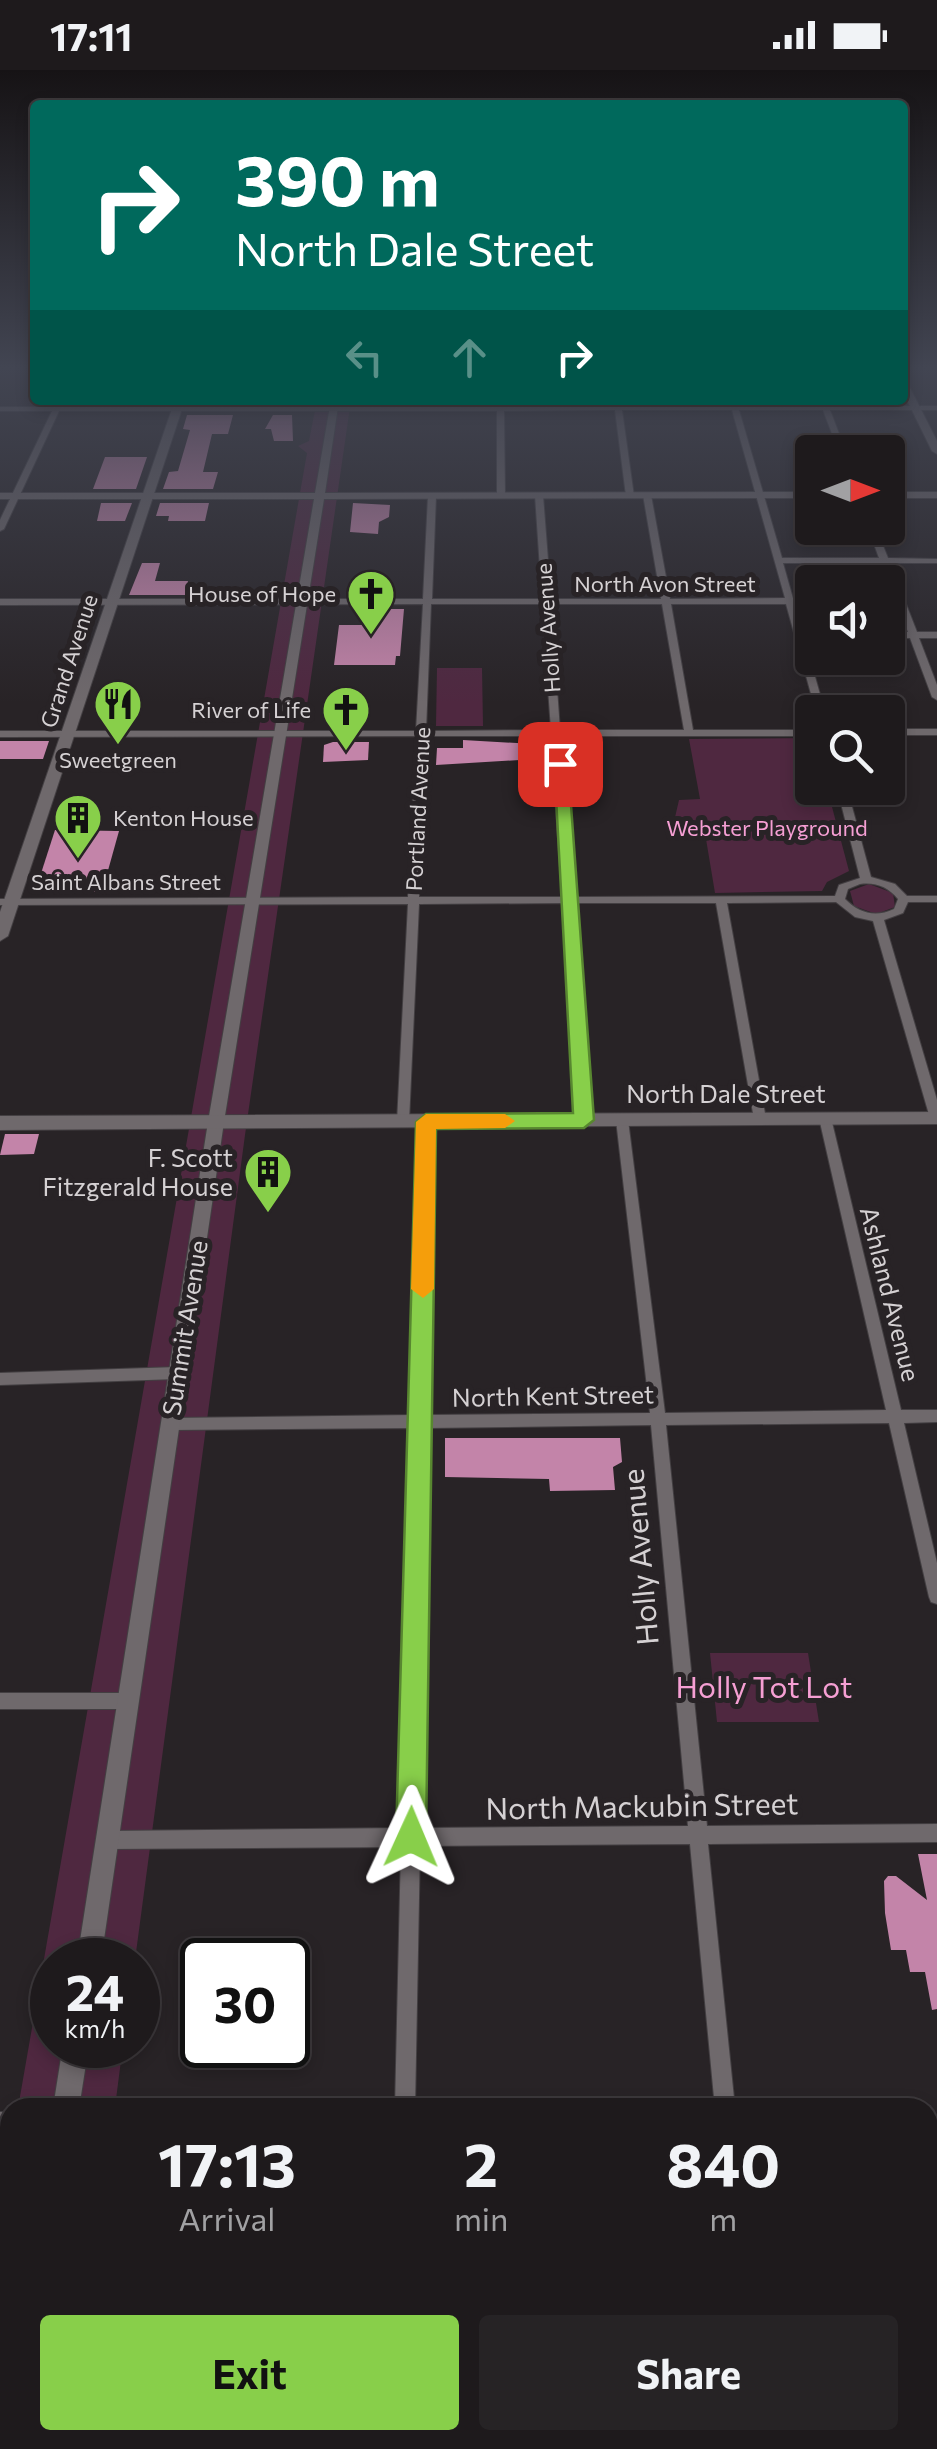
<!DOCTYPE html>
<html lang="en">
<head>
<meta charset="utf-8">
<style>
  :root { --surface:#1e1a1c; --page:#262325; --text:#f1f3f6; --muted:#a1a1a3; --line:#3c383b; --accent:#88cf4a }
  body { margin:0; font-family:Commissioner,sans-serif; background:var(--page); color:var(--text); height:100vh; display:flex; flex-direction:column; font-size:38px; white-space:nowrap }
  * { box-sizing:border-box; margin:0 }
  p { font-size:32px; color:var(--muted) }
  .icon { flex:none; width:55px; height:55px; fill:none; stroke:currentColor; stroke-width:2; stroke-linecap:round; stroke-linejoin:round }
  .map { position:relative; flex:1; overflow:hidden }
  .details { position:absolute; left:0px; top:2028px; width:938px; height:352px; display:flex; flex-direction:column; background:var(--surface); border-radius:30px 30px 0 0; box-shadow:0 5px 15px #0003,0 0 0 2px var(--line) }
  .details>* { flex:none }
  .banner { position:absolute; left:30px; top:30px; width:878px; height:305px; border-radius:10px; box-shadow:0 5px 15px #0003,0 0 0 2px var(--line); background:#00695c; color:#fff; overflow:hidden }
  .needle { width:65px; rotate:90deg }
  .controls { position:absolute; left:795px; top:365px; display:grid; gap:20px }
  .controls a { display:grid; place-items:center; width:110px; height:110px; border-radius:10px; background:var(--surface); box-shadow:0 5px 15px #0003,0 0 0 2px var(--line); font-size:50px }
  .speed { position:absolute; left:30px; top:1868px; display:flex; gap:20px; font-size:50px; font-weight:700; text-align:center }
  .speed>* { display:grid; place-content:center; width:130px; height:130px; border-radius:50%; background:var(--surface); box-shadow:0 5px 15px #0003,0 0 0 2px var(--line); line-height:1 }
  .speed small { font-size:25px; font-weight:400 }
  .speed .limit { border:5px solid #111; border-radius:15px; background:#fff; color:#111 }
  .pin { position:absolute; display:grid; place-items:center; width:85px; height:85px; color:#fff; margin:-42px; border-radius:20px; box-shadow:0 5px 15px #0006 }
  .me { position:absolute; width:110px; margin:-55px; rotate:1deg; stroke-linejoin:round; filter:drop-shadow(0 0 8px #0008) }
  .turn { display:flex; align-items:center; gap:35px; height:210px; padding:0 40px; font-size:45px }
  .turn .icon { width:130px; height:130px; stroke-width:2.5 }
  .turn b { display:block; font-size:70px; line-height:85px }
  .lanes { display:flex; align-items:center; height:95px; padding:0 40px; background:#0003; justify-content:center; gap:50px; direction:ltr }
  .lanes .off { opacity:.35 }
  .eta { display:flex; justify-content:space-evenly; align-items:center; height:170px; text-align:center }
  .eta b { font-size:60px; font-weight:700; line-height:70px }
  .action { display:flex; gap:20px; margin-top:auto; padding:20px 40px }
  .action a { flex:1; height:115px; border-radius:10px; background:var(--accent); color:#111; font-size:40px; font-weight:700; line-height:115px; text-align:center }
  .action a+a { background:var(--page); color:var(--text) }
  .status { display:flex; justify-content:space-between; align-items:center; height:70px; padding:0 50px; background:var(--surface); direction:ltr }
  .status svg { height:28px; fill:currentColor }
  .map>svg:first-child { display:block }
</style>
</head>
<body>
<div class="status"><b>17:11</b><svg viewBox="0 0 49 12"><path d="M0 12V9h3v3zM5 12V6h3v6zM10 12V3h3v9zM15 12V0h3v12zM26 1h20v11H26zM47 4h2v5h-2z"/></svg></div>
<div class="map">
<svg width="937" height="2379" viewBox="0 0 937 2379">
  <rect width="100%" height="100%" fill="#282326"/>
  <g fill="#4f2840">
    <path d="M317 330H351L245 1065 135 1890H52V1975H123L115 2037 18 2038 307 383 298 376 309 371Z"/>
    <path d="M437 598H482L483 656H436Z"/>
    <path d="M812 668V718H827L849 801 827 812 822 821 715 823 703 751H698L699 756H673L679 730 700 729 689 669Z"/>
    <path d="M869 814 893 823 895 837 876 844 854 836 850 821Z"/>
    <path d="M710 1583H808L819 1652H717Z"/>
    <path d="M10 2085V2370H70L69 2379H0V2145Z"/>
  </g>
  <g fill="#c384a9">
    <path d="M187 345H233L228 364H212L203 402H218L213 419H163L169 402 178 401 190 360 183 359Z"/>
    <path d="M273 345H292L293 371H274L271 359H265Z"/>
    <path d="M105 387H147L136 419H93Z"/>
    <path d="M101 433H132L125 451H97Z"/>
    <path d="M160 433H209L205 451H168L169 446H156Z"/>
    <path d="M353 433 390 435 389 447 379 452 378 464 350 462Z"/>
    <path d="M142 493H160L155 511H188L185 525H129Z"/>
    <path d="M366 539H404L400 586H396L395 595H334L339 555H365Z"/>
    <path d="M463 670 534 674 535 689 436 695 437 678H463Z"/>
    <path d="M0 671H49L43 689H0Z"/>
    <path d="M333 672H369L368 690 323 692 324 675Z"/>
    <path d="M55 760 119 761 102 822H35Z"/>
    <path d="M5 1064H39L34 1084 0 1085Z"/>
    <path d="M445 1368H620L622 1392 613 1397 615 1420 550 1421 549 1409 445 1407Z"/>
    <path d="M918 1784H937V1939L932 1940 925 1902H910L906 1880H891L885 1843 884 1811 888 1806H896L927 1830Z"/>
  </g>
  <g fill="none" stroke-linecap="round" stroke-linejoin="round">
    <g stroke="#433f42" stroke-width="2">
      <g id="minor">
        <path d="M497 330H503L504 336H614L613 332 617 330 619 331 621 336H731L729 330H737L738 336H821L819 332 823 330 825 331 828 336H937V340H830L846 382H839L823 340H739L782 488H879L868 458H876L888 488 937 489V493H890L917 562H937V568H919L937 615V630L932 627 910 568H888V562H908L881 493H783L825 642H816L786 534H671L693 660H812V666H561L573 827 835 826 839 815 860 808 837 718H847L871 807 895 814 907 826H937V832H908L903 843 884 850 937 1030V1052L932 1051 930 1048 873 851 855 847 836 832 727 833 766 1049 760 1053 754 1049 716 833H573L589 1050 583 1054 577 1050 562 833 419 834 409 1052 403 1056 397 1052 408 834 0 835V829L408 827 416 666 0 667V661H416L423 534 0 535V529H423L428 426 432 424 436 426 432 529H542L535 425 539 423 543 425 551 529H661L643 425 647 423 651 425 670 529 785 528 732 340H622L634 426 630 428 626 426 615 340 504 341 505 425 501 427 497 425V341H59L4 459 0 461V450L52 341H0V337H54L59 331 63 333 61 337 497 336ZM431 534H542L551 660 426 661ZM551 534H662L684 660H560ZM426 666H551L562 827H419ZM860 814C876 812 888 817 898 829L894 839C875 848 859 843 845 829L848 819Z"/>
        <rect x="888" y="659" width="49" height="6"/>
        <path d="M825 1044 831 1048 901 1340H937V1352L904 1353 937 1493V1534L931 1532 929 1527 889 1353 666 1355 707 1756 937 1754V1772L708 1774 735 2038H715L690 1774 420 1776 415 2038H395L401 1777 107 1779 101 1776 98 1770 101 1764 107 1761 402 1758 412 1358 170 1360 165 1358 162 1354 165 1350 170 1348 412 1345 420 1051 426 1047 432 1051 427 1345 650 1343 616 1050 622 1046 628 1050 665 1343 886 1340 819 1048ZM651 1355 688 1756 420 1758 427 1358Z"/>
        <path d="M177 1297 182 1299 184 1303 182 1307 177 1309 0 1315V1303Z"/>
        <path d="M0 1623H128L134 1625 137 1631 134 1637 128 1639H0Z"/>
        <rect x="0" y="2042" width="10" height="20"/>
        <path d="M386 2370H408L409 2379H385Z"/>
        <path d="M747 2370H769L771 2379H747Z"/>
      </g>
    </g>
    <g stroke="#433f42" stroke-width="2">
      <g id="tertiary">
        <path d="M902 307 906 310 937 371V384L932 381 902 320Z"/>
        <path d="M331 330H339L325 423 812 422V428L324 429 224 1052 101 1890H77L208 1052 314 429H0V423H315Z"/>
        <rect x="888" y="422" width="49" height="6"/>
        <path d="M63 1975H89L79 2038H53Z"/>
        <path d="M10 2358V2370H31L30 2379H0L6 2360Z"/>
      </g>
    </g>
    <g stroke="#433f42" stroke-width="2">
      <g id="secondary">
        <path d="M175 330H185L8 866 0 871V842Z"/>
        <path d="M937 1042V1054L0 1060V1046Z"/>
      </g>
    </g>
    <use href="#minor" fill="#6f696c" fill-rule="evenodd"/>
    <use href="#tertiary" fill="#6f696c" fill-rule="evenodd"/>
    <use href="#secondary" fill="#6f696c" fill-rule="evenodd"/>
  </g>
  <linearGradient id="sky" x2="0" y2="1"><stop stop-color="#161315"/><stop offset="0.47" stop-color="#424552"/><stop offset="1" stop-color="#424552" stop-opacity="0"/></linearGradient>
  <rect width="937" height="633" fill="url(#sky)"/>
  <path fill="#88cf4a" stroke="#588730" stroke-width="2.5" d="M554 690 568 694 594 1050 584 1058 436 1059 426 1767 422 1778 411 1782 400 1778 396 1767 416 1052 426 1044 573 1043Z"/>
  <path fill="#f59e0b" d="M426 1044H505L515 1051 505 1058 436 1059 434 1219 423 1228 411 1219 416 1052Z"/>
  <defs>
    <g id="church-pin" transform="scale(2.5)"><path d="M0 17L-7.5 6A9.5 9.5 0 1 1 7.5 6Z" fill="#88cf4a" stroke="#282326"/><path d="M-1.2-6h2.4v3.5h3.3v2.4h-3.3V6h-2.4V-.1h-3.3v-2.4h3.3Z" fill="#111"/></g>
    <g id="restaurant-pin" transform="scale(2.5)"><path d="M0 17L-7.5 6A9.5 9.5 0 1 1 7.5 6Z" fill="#88cf4a" stroke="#282326"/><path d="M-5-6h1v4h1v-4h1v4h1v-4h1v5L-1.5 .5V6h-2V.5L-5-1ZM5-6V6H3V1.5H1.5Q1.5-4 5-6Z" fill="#111"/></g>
    <g id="building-pin" transform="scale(2.5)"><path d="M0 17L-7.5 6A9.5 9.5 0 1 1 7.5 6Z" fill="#88cf4a" stroke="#282326"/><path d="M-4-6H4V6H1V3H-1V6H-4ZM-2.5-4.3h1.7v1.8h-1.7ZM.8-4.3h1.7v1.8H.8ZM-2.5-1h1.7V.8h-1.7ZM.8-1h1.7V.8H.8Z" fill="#111"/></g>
  </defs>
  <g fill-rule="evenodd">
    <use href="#church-pin" x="371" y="524"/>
    <use href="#restaurant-pin" x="118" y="634"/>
    <use href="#church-pin" x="346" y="640"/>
    <use href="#building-pin" x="78" y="748"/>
    <use href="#building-pin" x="268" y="1102"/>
  </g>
  <g text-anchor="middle" stroke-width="10" stroke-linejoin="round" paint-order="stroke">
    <g font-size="22" fill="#d5d1d3" stroke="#282326">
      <text x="665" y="522">North Avon Street</text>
      <text transform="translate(548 558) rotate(-94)" y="8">Holly Avenue</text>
      <text transform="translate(69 591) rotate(-72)" y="8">Grand Avenue</text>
      <text transform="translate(418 739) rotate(-87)" y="8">Portland Avenue</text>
      <text x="126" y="820">Saint Albans Street</text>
    </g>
    <g font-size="22" fill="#d5d1d3" stroke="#282326" text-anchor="end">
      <text x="336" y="532">House of Hope</text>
      <text x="311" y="648">River of Life</text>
      <text x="118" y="698" text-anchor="middle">Sweetgreen</text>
      <text x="113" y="756" text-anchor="start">Kenton House</text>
    </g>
    <g font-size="22" fill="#f59fd3" stroke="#282326">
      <text x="767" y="766">Webster Playground</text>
    </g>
    <g font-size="25" fill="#d5d1d3" stroke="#282326">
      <text x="726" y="1033">North Dale Street</text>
      <text transform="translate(890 1224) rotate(76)" y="9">Ashland Avenue</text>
      <text transform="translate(185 1258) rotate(-81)" y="9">Summit Avenue</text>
      <text transform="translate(553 1326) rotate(-1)" y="9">North Kent Street</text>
    </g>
    <g font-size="25" fill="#d5d1d3" stroke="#282326" text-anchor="end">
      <text x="233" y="1097">F. Scott<tspan x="233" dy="29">Fitzgerald House</tspan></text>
    </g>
    <g font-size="30" fill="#d5d1d3" stroke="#282326">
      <text transform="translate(641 1487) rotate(-95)" y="10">Holly Avenue</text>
      <text transform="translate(642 1737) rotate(-1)" y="10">North Mackubin Street</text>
    </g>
    <g font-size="30" fill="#f59fd3" stroke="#282326">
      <text x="764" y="1628">Holly Tot Lot</text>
    </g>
  </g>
</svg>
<div class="controls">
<a><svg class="needle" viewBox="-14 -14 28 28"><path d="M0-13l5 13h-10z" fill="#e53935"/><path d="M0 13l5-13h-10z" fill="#a1a1a3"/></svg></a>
<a><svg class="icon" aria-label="sound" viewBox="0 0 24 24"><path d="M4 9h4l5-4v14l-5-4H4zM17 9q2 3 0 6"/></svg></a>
<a><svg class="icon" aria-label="search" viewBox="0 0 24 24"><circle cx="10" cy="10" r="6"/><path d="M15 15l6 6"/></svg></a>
</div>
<div class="speed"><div>24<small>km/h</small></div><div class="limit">30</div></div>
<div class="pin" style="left:560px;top:694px;background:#d93025"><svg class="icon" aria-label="arrive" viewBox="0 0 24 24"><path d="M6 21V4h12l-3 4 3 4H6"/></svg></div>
<svg class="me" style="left:411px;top:1767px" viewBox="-20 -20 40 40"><path d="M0-17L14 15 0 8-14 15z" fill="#88cf4a" stroke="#fff" stroke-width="4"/></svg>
<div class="banner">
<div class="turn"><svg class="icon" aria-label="right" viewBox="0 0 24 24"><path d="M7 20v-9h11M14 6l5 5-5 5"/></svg><div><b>390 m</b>North Dale Street</div></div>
<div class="lanes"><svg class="icon off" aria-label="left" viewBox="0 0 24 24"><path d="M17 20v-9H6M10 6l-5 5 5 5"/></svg><svg class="icon off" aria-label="ahead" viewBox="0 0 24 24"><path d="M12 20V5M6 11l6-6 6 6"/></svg><svg class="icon" aria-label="right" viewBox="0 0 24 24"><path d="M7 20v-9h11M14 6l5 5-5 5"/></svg></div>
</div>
<section class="details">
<div class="eta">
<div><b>17:13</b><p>Arrival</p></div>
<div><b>2</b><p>min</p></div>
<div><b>840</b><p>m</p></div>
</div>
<div class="action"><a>Exit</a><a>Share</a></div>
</section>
</div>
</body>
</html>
